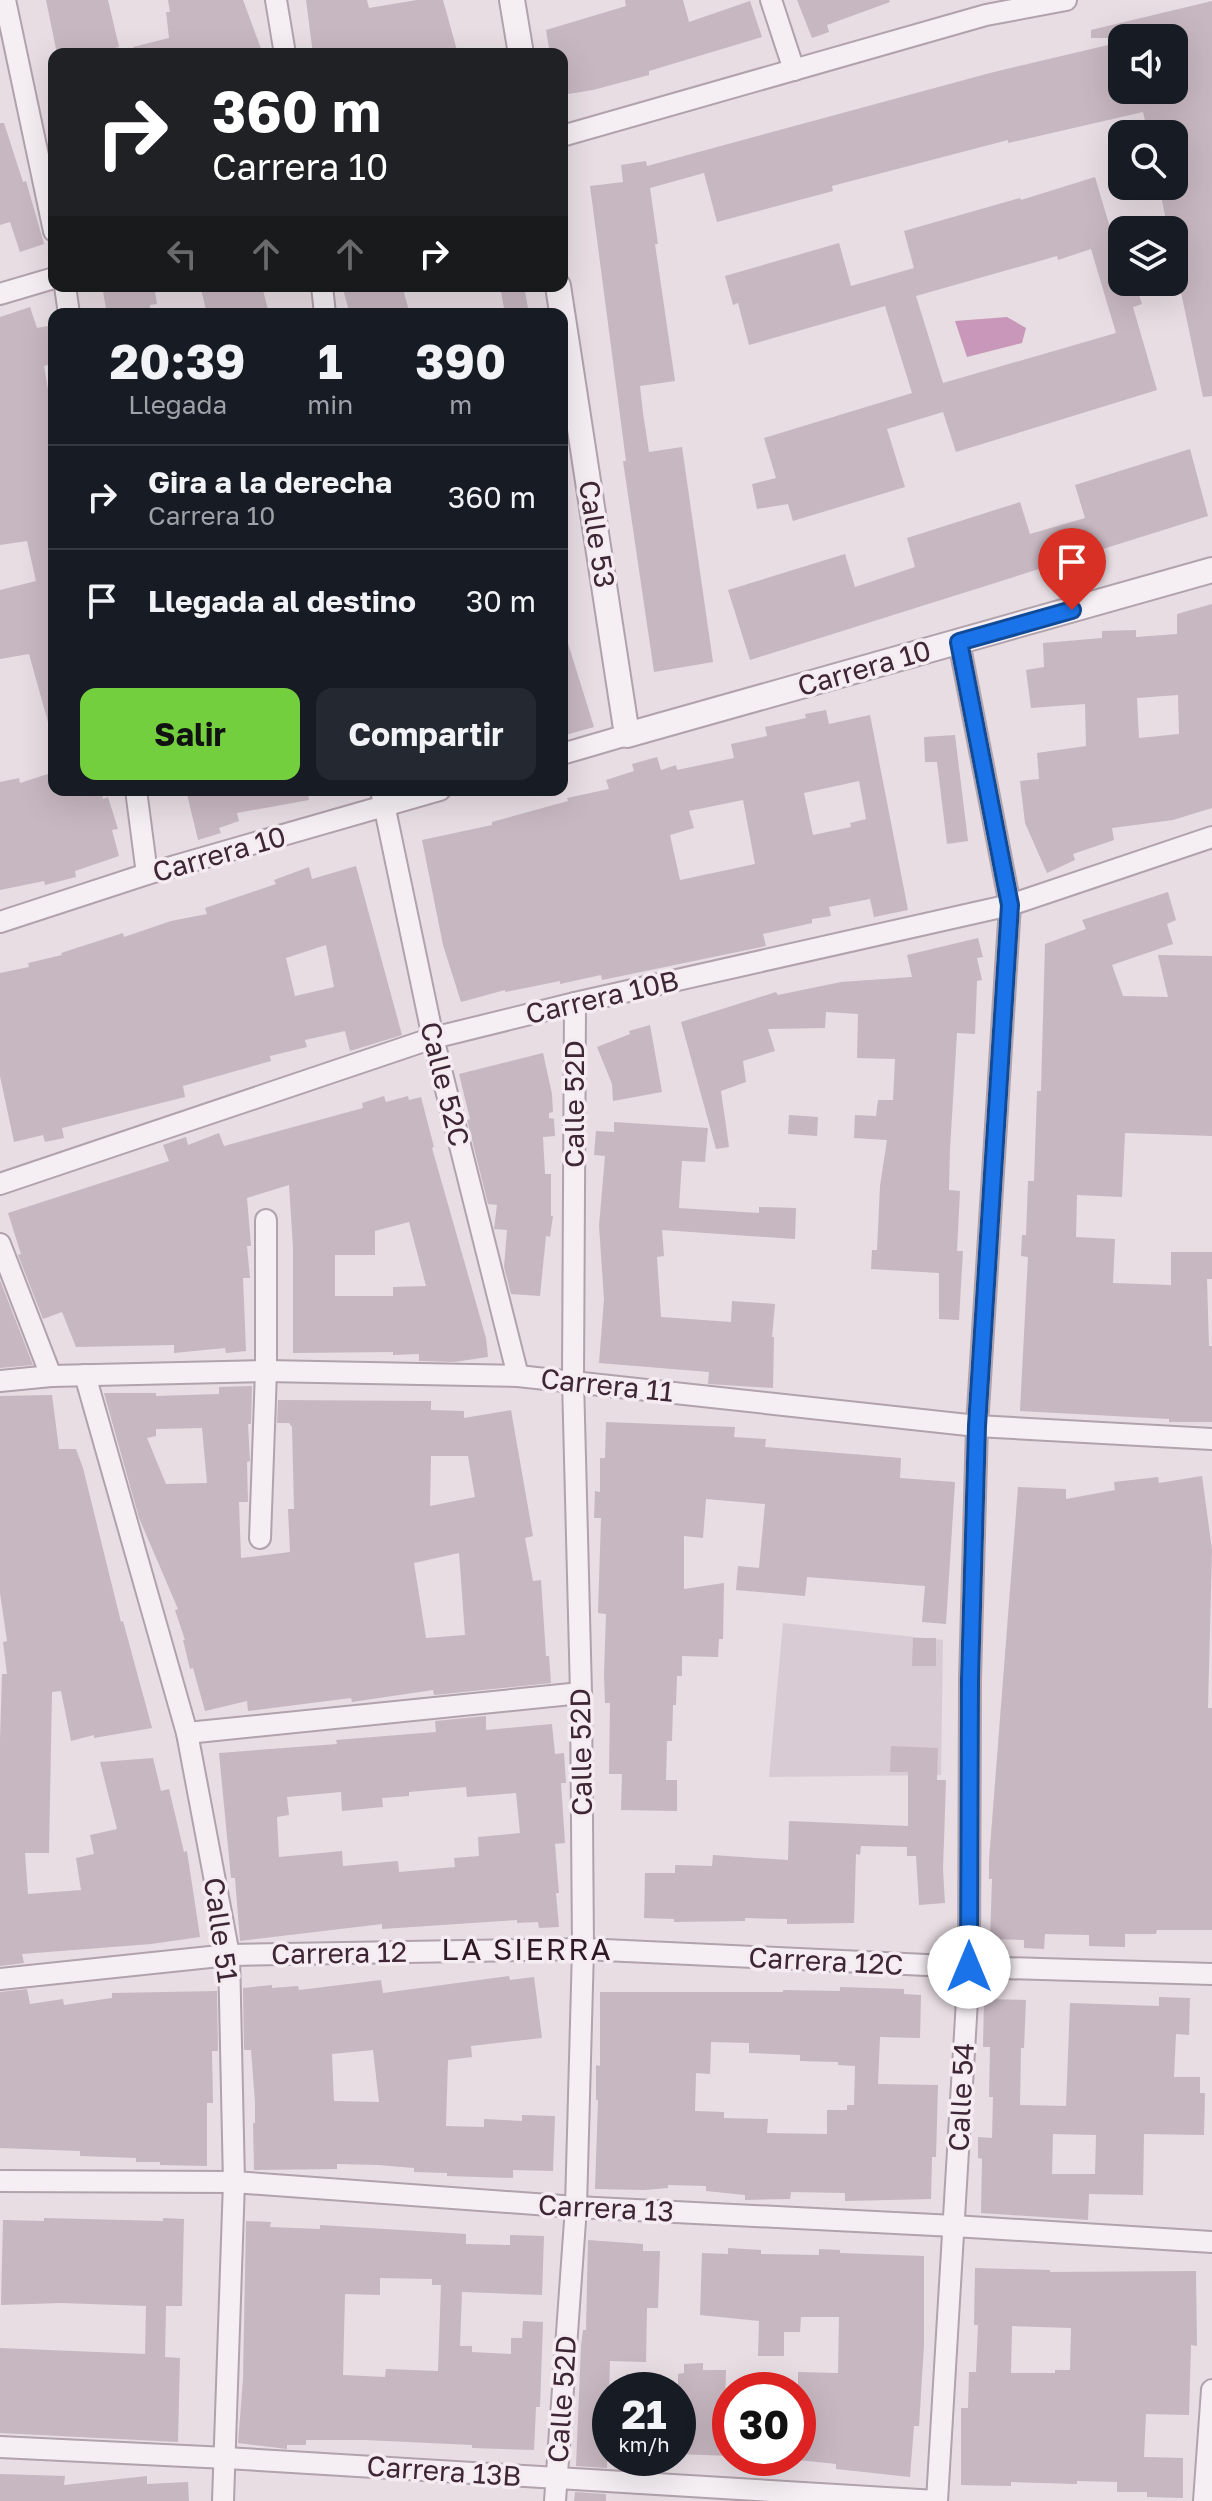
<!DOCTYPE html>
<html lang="es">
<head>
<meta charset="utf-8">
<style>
  :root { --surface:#171b24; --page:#242831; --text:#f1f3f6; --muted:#9ea1a6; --line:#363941; --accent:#74cf3e }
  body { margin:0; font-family:"Golos Text",sans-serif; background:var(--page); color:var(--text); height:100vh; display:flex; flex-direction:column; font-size:30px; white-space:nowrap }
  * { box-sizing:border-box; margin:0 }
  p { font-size:26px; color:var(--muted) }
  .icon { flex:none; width:44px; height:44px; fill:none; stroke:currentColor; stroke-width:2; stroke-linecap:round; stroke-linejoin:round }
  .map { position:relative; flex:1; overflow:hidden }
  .panel { position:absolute; left:48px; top:308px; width:520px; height:488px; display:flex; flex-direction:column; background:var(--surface); border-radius:16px; box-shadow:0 8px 32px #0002 }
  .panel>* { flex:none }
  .hud { position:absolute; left:48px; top:48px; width:520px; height:244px; border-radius:16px; box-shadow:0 8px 32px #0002; background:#202124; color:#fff; overflow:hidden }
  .controls { position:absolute; left:1108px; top:24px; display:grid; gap:16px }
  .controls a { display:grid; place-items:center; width:80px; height:80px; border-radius:16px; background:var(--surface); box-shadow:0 8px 32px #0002; font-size:40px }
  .speed { position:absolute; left:592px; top:2372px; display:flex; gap:16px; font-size:40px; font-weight:700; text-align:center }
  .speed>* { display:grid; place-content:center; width:104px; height:104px; border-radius:50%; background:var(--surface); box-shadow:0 8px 32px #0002; line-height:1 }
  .speed small { font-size:20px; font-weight:400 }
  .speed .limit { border:12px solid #d22; background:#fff; color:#111 }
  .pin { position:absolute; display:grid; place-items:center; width:68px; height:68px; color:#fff; margin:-82px -34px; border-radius:50% 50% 50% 0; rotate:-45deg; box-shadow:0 0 8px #0007 }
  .pin .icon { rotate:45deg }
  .me { position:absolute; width:88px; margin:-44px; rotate:0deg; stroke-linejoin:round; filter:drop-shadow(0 0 6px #0008) }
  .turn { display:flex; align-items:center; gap:28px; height:168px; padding:0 32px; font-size:36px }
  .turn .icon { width:104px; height:104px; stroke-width:2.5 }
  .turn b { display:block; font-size:56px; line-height:68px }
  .lanes { display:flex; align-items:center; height:76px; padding:0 32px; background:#0003; justify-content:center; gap:40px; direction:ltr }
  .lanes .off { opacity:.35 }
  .eta { display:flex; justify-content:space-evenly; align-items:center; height:136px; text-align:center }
  .eta b { font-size:48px; font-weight:700; line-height:56px }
  .cta { display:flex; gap:16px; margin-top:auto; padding:16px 32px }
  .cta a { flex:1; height:92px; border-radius:16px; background:var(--accent); color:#111; font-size:32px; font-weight:700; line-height:92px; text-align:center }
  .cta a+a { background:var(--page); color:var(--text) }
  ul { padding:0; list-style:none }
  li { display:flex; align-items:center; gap:24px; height:104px; padding:0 32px; border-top:2px solid var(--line) }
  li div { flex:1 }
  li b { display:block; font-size:30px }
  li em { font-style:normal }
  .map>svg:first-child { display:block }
</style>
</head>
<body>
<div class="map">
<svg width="1212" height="2501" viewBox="0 0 1212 2501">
  <rect width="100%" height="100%" fill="#e7dde3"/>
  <path fill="#d9cbd3" d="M783 1623 943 1640 941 1775 769 1777Z"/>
  <path fill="#c897b9" d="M1007 317 1026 328 1022 343 967 357 955 321Z"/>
  <g fill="#c7b7c0" fill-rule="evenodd">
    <path d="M46 0H108L119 47 92 54H57Z"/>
    <path d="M168 0H243L263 54H134L133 47 169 38 166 12H170Z"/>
    <path d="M306 0H367L369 8 417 0H443L458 54H313Z"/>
    <path d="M625 0H683L689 22 750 1 762 37 649 71V75L593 90 562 95V54H550L546 30 626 6Z"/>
    <path d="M797 0H889L890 2 827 25 829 32 812 38Z"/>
    <path d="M1212 1V396L1203 397 1174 259V230H1168L1159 186H1174V134H1148L1143 112 1008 143V140L832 186 833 191 717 222 704 173 650 188 658 244H655L675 381 640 386 643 413 649 452 682 447 713 662 654 672 623 461H626L590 186 623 182 621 165 646 161 647 166 990 73 1108 45 1119 93 1131 90H1174V38H1091V30Z"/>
    <path d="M0 123H4L23 182 26 181 44 244 20 252 10 222 0 225Z"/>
    <path d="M1095 177 1122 268V282H1135L1142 304 1133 307 1157 390 956 452 943 412 887 429 905 487 793 521 788 504 757 509 752 484 776 478 764 438 912 393 885 306 749 345 738 303 733 305 725 276 839 243 851 286 914 268 904 231 1020 198 1021 200ZM1091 249 1116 333 943 383 916 296 1057 256 1058 260Z"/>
    <path d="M102 286H154L157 304 150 305 151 314H107Z"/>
    <path d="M212 286H262L269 314H207L201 289Z"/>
    <path d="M342 286H402L410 314H350Z"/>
    <path d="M500 286H524L529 314H505Z"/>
    <path d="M30 307 37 328 48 326 54 344V363L44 366 54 425V721L48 722 29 654 0 659V590L36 581 27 541 0 545V317Z"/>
    <path d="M1190 449 1208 516 750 660 728 590 845 554 855 587 915 567 907 538 1020 502 1030 534 1085 518 1075 485Z"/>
    <path d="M1212 604V808L1173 820 1112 828 1114 840 1073 854 1075 860 1047 873 1025 823 1020 781 1039 779 1037 753 1086 746 1085 704 1031 708 1026 670 1044 667 1043 643 1102 638V631L1136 630V637L1177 634V614ZM1178 695 1179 734 1139 738 1137 698Z"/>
    <path d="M562 640H567L594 727 562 736Z"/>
    <path d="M826 710 829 724 870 715 908 910 874 917 870 899 829 907 831 916 812 919V923L763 934 766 946 602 980 601 975 560 984V981L505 992V990L461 1002 443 945 422 840 492 825V822L568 801 567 798 609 789 606 780 634 771 632 764 657 757 661 770 676 765 677 770 734 758 731 744 767 736 765 727 806 718 805 714ZM859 781 866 819 850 823 851 827 813 835 804 793ZM743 800 755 864 680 880 670 835 694 828 689 811Z"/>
    <path d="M955 735 968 841 947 844 937 762H925L924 737Z"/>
    <path d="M54 772V790H101L103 799 108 797 118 829 112 830 119 856 75 871 76 877 45 885 44 881 0 890V782L19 778 20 783Z"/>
    <path d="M186 790H308L309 800 237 813 239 821 219 828 221 833 198 840Z"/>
    <path d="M356 866 402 1035 350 1051 345 1031 305 1040 307 1047 270 1056 271 1061 183 1086 185 1097 62 1128 64 1138 45 1142 43 1135 14 1142 0 1076V973L29 967 28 963 62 955 61 953 123 933 124 937 171 921 207 914 205 908 276 884 274 880 309 867 312 879ZM326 945 334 987 295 996 286 958Z"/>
    <path d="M1168 892 1176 920 1167 924 1173 944 1112 965 1123 996 1168 997 1158 955 1212 956V1136L1125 1133 1122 1197 1077 1195 1076 1237 1115 1239 1113 1283 1171 1285V1252H1212V1279H1207L1209 1346H1212V1422H1169V1419L1020 1411 1028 1257 1021 1256 1022 1235H1026L1028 1181H1034L1037 1091H1041L1045 944 1086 929 1082 920Z"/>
    <path d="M978 938 983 957 977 958 982 980 977 981 975 1034 957 1033 950 1149 949 1190 960 1191 957 1251H963L959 1320 939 1319V1273L871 1269 872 1250H877L880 1186 887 1140 854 1138 855 1115 876 1116 878 1100H893L895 1059 857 1058 858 1014 826 1012 825 1028 768 1029 775 1051 743 1061 746 1082 721 1091 729 1147 716 1149 681 1022 776 992 778 995 841 982 912 977 907 955Z"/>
    <path d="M650 1025 662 1092 613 1101 612 1084 597 1047 630 1034 629 1031Z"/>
    <path d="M543 1053 552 1094 553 1112 549 1113V1118L554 1119 555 1136 543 1137 545 1174H551V1216H553L550 1237 546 1236 540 1296 511 1294 504 1267 507 1230 494 1229 497 1205 488 1204 467 1120 470 1119 459 1074Z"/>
    <path d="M384 1096 386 1102 408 1096 409 1100 421 1097 434 1147 432 1148 486 1338 488 1357 454 1362 419 1361V1354L393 1355V1352L293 1353V1248L289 1185 247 1198 251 1246H247L250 1278H243L246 1351 226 1353 225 1348 174 1353V1345L76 1347 62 1312 43 1319 18 1255 21 1254 8 1213 169 1161 163 1145 186 1137 188 1145 219 1133 224 1146 363 1108 362 1103ZM409 1222 426 1286 393 1287V1296H335V1255H375V1231Z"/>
    <path d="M789 1115 818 1117 817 1136 788 1134Z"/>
    <path d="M614 1122 708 1128 705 1162 682 1161 679 1208 759 1213V1207L796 1208 795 1239 662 1230 664 1256 657 1257 661 1317 731 1322 732 1301 775 1304 772 1337H774L773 1388 708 1384 709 1372 599 1363 604 1299 599 1226 605 1156 594 1155 596 1131 614 1132Z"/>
    <path d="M0 1280 33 1365 0 1368Z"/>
    <path d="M252 1386 251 1424H248L250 1461 247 1462 248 1502H239L241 1558 290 1552 288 1509H294L292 1427 289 1423H277L278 1400 431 1401V1410L464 1411V1418L511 1410 533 1536 525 1538 533 1581 541 1580 546 1656H549L551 1683 434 1695 433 1690 352 1702 351 1698 248 1711 247 1701 205 1711 193 1668 190 1669 183 1640H185L175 1610 178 1609 139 1518 104 1393H156V1396L219 1394V1387ZM202 1428 207 1483 166 1484 147 1438 156 1436V1429ZM431 1456H468L475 1497 430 1506ZM459 1553 465 1635 426 1638 414 1563Z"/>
    <path d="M52 1395 59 1449H76L83 1468 121 1622 123 1621 152 1728 94 1738V1735L71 1741 61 1691 52 1692 49 1853H25L28 1894 81 1890 76 1858 94 1854 90 1835 117 1829 100 1762 153 1758 161 1791 169 1789 184 1852 187 1851 200 1937 151 1944 22 1954 24 1963 0 1966V1740L2 1674H7L3 1642 7 1641 0 1593V1396Z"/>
    <path d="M606 1422 735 1427 734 1437 766 1439 765 1447 901 1458 900 1478 955 1482 946 1624 922 1622 925 1586 807 1577 805 1596 736 1590 738 1566 759 1568 765 1504 706 1499 703 1538 684 1536V1589L724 1583 723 1639H719L718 1657 682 1656V1676H677L676 1705H673L672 1741H667L666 1780H677V1811L621 1810 622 1774H609L610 1703H605L604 1674 606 1614 598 1613 601 1518H594L595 1491 600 1492V1458H605Z"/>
    <path d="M1202 1476 1212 1550 1208 1708H1212V1930H1157L1156 1934H1125V1947L1089 1946V1935L1045 1934 1044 1949 1024 1948V1940L990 1939 992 1879H989V1860L1018 1487 1066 1489V1499L1115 1490 1114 1482 1158 1477 1159 1483Z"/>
    <path d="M913 1638H936V1666H912Z"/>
    <path d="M486 1716V1730L552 1724 555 1754 564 1753 566 1783H561L565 1843 555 1844 559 1893H556L559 1927 539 1928 538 1922 517 1923V1920L382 1929V1924L240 1941 235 1878H231L219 1753 337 1744 336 1740 436 1732 435 1721ZM466 1787 467 1797 516 1793 520 1833 478 1837 479 1856 454 1858 455 1867 399 1872 398 1861 343 1866 342 1851 279 1857 277 1817 289 1815 287 1797 341 1792 342 1811 383 1807 382 1798 409 1796V1792Z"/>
    <path d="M891 1746 938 1748 937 1780H946L943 1870 945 1903 919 1905 916 1856H907V1847L861 1846 860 1855 856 1854 854 1923 787 1924V1919L745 1918V1921L674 1922V1919L644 1918 645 1873H675V1865L712 1866 713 1855 788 1860 789 1821 908 1826V1772H890Z"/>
    <path d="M509 1976 510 1980 534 1977 542 2038 471 2046 472 2057 448 2060 446 2126 484 2127V2119L522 2121V2115L555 2116 553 2171 513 2170V2178L447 2176V2173L414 2172V2168L378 2165 337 2164V2169L254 2170 253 2123H255V2102L251 2050H244L243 1988 272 1985V1988L298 1986 299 1990 381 1980 383 1993ZM373 2050 379 2102 334 2101 332 2054Z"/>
    <path d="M840 1987 904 1989V1994L921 1995 920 2038 880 2037 878 2084 938 2085 936 2157H932L931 2199 845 2201V2193L791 2192 790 2199 745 2200V2195L706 2191V2186L668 2185V2188L644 2190 595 2189 598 2100H596V2065L600 2066V1992H783V1990L840 1991ZM711 2042 749 2043V2053L800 2055V2061L838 2062V2065L855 2066 854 2105H847V2110H827V2134L767 2133 768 2119 724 2118V2112L695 2111 696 2073 710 2074Z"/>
    <path d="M27 1989 30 2004 63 1999 64 2005 112 1998V1993L217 1991 218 2051H212L213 2103H207V2166L160 2165V2162H136V2158L80 2156V2151L0 2148V1992Z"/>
    <path d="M1159 1997 1190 1998 1189 2035 1176 2034 1174 2077H1200V2093H1205L1204 2135 1144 2134 1143 2195 1089 2194 1088 2220 981 2213 982 2159 978 2158V2137L992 2138 993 2097H989L990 2047H983L984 1999 1026 2000 1024 2048H1021L1020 2105 1066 2106 1070 2003 1159 2006ZM1053 2134 1096 2135 1095 2174H1052Z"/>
    <path d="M44 2218 163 2221V2218L184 2219 182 2306H166L165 2357 180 2358 178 2442 0 2433V2348L145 2354 146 2306 61 2303 1 2305 3 2220 44 2221Z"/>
    <path d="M246 2221 271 2222 270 2227 320 2229V2225L466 2234V2244L510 2245V2235L544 2236 542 2295 462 2292 460 2346H472V2352L511 2354V2338H522L523 2321 543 2322 540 2407H536L534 2450 472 2448V2445L365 2440H306V2445H287V2449L238 2443 243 2379ZM380 2278 432 2279V2285H441L438 2371 386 2369 385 2377 343 2375 345 2294 380 2295Z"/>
    <path d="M588 2240 643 2244V2251H660L658 2308H647L646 2362 610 2361 607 2468 576 2466 581 2346 583 2330H586Z"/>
    <path d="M728 2248 761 2250V2254L819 2255V2249L840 2250V2253L924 2256V2345L919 2426H914L910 2477 836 2469V2464L798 2460V2372L838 2373 839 2317H801L800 2332H784V2356H758L759 2321 700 2315 702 2253 728 2254Z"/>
    <path d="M975 2268 1050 2270V2272L1196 2271 1197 2346 1191 2345 1189 2415 1146 2414 1144 2457 1183 2458V2498L1147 2497V2492H1117V2482L1077 2481V2484L1011 2482V2486L961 2485V2408H968L969 2372H976L978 2325H974ZM1012 2326 1071 2328 1070 2370H1055V2373H1011Z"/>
    <path d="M703 2363V2370H726L725 2408H730V2456L678 2454V2374L684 2373V2364Z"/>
    <path d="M0 2474 65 2476 64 2485 147 2476V2484L188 2482 189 2501H0Z"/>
    <path d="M575 2492 606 2494V2501H574Z"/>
  </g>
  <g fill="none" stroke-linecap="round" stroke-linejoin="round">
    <g stroke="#b1a2ab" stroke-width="24">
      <g id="minor">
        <path d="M5 0 54 231"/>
        <path d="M276 0 285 54"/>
        <path d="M771 0 794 70"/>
        <path d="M562 136 986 15 1066 0"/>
        <path d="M65 286 69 314"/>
        <path d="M322 286 325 314"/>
        <path d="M0 294 54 278"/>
        <path d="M562 754 627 735"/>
        <path d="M136 790 147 874"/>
        <path d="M381 790 433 1038 518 1376"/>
        <path d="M0 922 147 874 440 790"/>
        <path d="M0 1184 433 1038 575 1003 1010 905 1212 837"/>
        <path d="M0 1244 51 1376"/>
        <path d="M85 1375 187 1733 229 1955 234 2182 223 2501"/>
        <path d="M0 1381 51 1376 266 1371 518 1376 977 1426 1212 1439"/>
        <path d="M260 1538 266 1371V1220"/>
        <path d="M187 1733 581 1693"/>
        <path d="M0 1979 229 1955 583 1949 969 1967 1212 1974"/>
        <path d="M0 2181 234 2182 576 2207 954 2226 1212 2242"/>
        <path d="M0 2447 226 2458 936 2501"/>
        <path d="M555 2501 576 2207 583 1949 581 1693 573 1380 575 1003"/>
        <path d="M937 2501 969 1967 970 1679 977 1426 1010 905 959 642"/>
        <path d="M1204 2501 1212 2390"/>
      </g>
    </g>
    <g stroke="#b1a2ab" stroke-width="28">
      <g id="tertiary">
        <path d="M512 0 521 54"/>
        <path d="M558 286 627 735 1212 570"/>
      </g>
    </g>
    <use href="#minor" stroke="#f5eff3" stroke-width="20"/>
    <use href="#tertiary" stroke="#f5eff3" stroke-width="24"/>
  </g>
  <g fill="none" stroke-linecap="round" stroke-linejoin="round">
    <g stroke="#114b97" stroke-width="20">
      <path id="route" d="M969 1967 970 1679 977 1426 1010 905 959 642 1072 610"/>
    </g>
    <use href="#route" stroke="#1a73e8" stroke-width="14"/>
  </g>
  <g text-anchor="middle" stroke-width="7" stroke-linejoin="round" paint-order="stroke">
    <g font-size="28" fill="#3e2634" stroke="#f5ecf2">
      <text transform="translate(597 534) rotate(81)" y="10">Calle 53</text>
      <text transform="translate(864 668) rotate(-16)" y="10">Carrera 10</text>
      <text transform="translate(219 854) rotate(-16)" y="10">Carrera 10</text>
      <text transform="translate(602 997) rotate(-13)" y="10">Carrera 10B</text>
      <text transform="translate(445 1084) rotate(76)" y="10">Calle 52C</text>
      <text transform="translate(574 1104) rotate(-90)" y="10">Calle 52D</text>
      <text transform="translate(607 1385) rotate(6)" y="10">Carrera 11</text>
      <text transform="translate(581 1752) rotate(-91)" y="10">Calle 52D</text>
      <text transform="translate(221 1930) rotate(82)" y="10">Calle 51</text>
      <text transform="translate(339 1953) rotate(-1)" y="10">Carrera 12</text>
      <text transform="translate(826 1961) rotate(3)" y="10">Carrera 12C</text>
      <text transform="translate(961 2097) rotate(-87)" y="10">Calle 54</text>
      <text transform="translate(606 2208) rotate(3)" y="10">Carrera 13</text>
      <text transform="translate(562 2399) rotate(-86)" y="10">Calle 52D</text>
      <text transform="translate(444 2471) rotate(4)" y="10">Carrera 13B</text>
    </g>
    <g font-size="30" letter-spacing="2" fill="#2e1925" stroke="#f5ecf2">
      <text x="527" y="1960">LA SIERRA</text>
    </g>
  </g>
</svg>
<div class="controls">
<a><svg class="icon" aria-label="sound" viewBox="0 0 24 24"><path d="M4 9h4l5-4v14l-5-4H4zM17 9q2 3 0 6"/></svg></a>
<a><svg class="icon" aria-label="search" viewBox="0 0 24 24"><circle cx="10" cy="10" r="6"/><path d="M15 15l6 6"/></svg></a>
<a><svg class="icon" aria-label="layers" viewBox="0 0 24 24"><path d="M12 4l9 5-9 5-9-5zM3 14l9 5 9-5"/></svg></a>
</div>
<div class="speed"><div>21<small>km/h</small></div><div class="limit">30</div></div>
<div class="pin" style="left:1072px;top:610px;background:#d93025"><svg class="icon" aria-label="arrive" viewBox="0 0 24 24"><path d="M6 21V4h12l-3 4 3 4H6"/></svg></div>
<svg class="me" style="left:969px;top:1967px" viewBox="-20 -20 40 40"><circle r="19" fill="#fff"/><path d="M0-13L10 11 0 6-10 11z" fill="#1a73e8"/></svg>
<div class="hud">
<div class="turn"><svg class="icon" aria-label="right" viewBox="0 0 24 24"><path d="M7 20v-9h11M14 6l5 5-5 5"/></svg><div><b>360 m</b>Carrera 10</div></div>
<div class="lanes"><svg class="icon off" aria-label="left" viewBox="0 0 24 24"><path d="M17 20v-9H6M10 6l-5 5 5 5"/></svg><svg class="icon off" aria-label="ahead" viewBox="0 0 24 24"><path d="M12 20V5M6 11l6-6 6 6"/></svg><svg class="icon off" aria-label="ahead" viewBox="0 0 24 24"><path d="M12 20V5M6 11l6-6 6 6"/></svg><svg class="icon" aria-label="right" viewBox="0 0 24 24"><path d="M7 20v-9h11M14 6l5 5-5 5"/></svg></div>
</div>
<section class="panel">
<div class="eta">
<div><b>20:39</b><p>Llegada</p></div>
<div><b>1</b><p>min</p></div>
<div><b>390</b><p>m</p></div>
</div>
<ul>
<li><svg class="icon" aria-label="right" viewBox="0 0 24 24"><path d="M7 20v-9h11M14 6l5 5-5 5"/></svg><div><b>Gira a la derecha</b><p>Carrera 10</p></div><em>360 m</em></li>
<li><svg class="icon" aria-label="arrive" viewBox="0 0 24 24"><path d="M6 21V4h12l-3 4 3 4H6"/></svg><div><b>Llegada al destino</b></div><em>30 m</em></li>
</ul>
<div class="cta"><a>Salir</a><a>Compartir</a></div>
</section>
</div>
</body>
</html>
